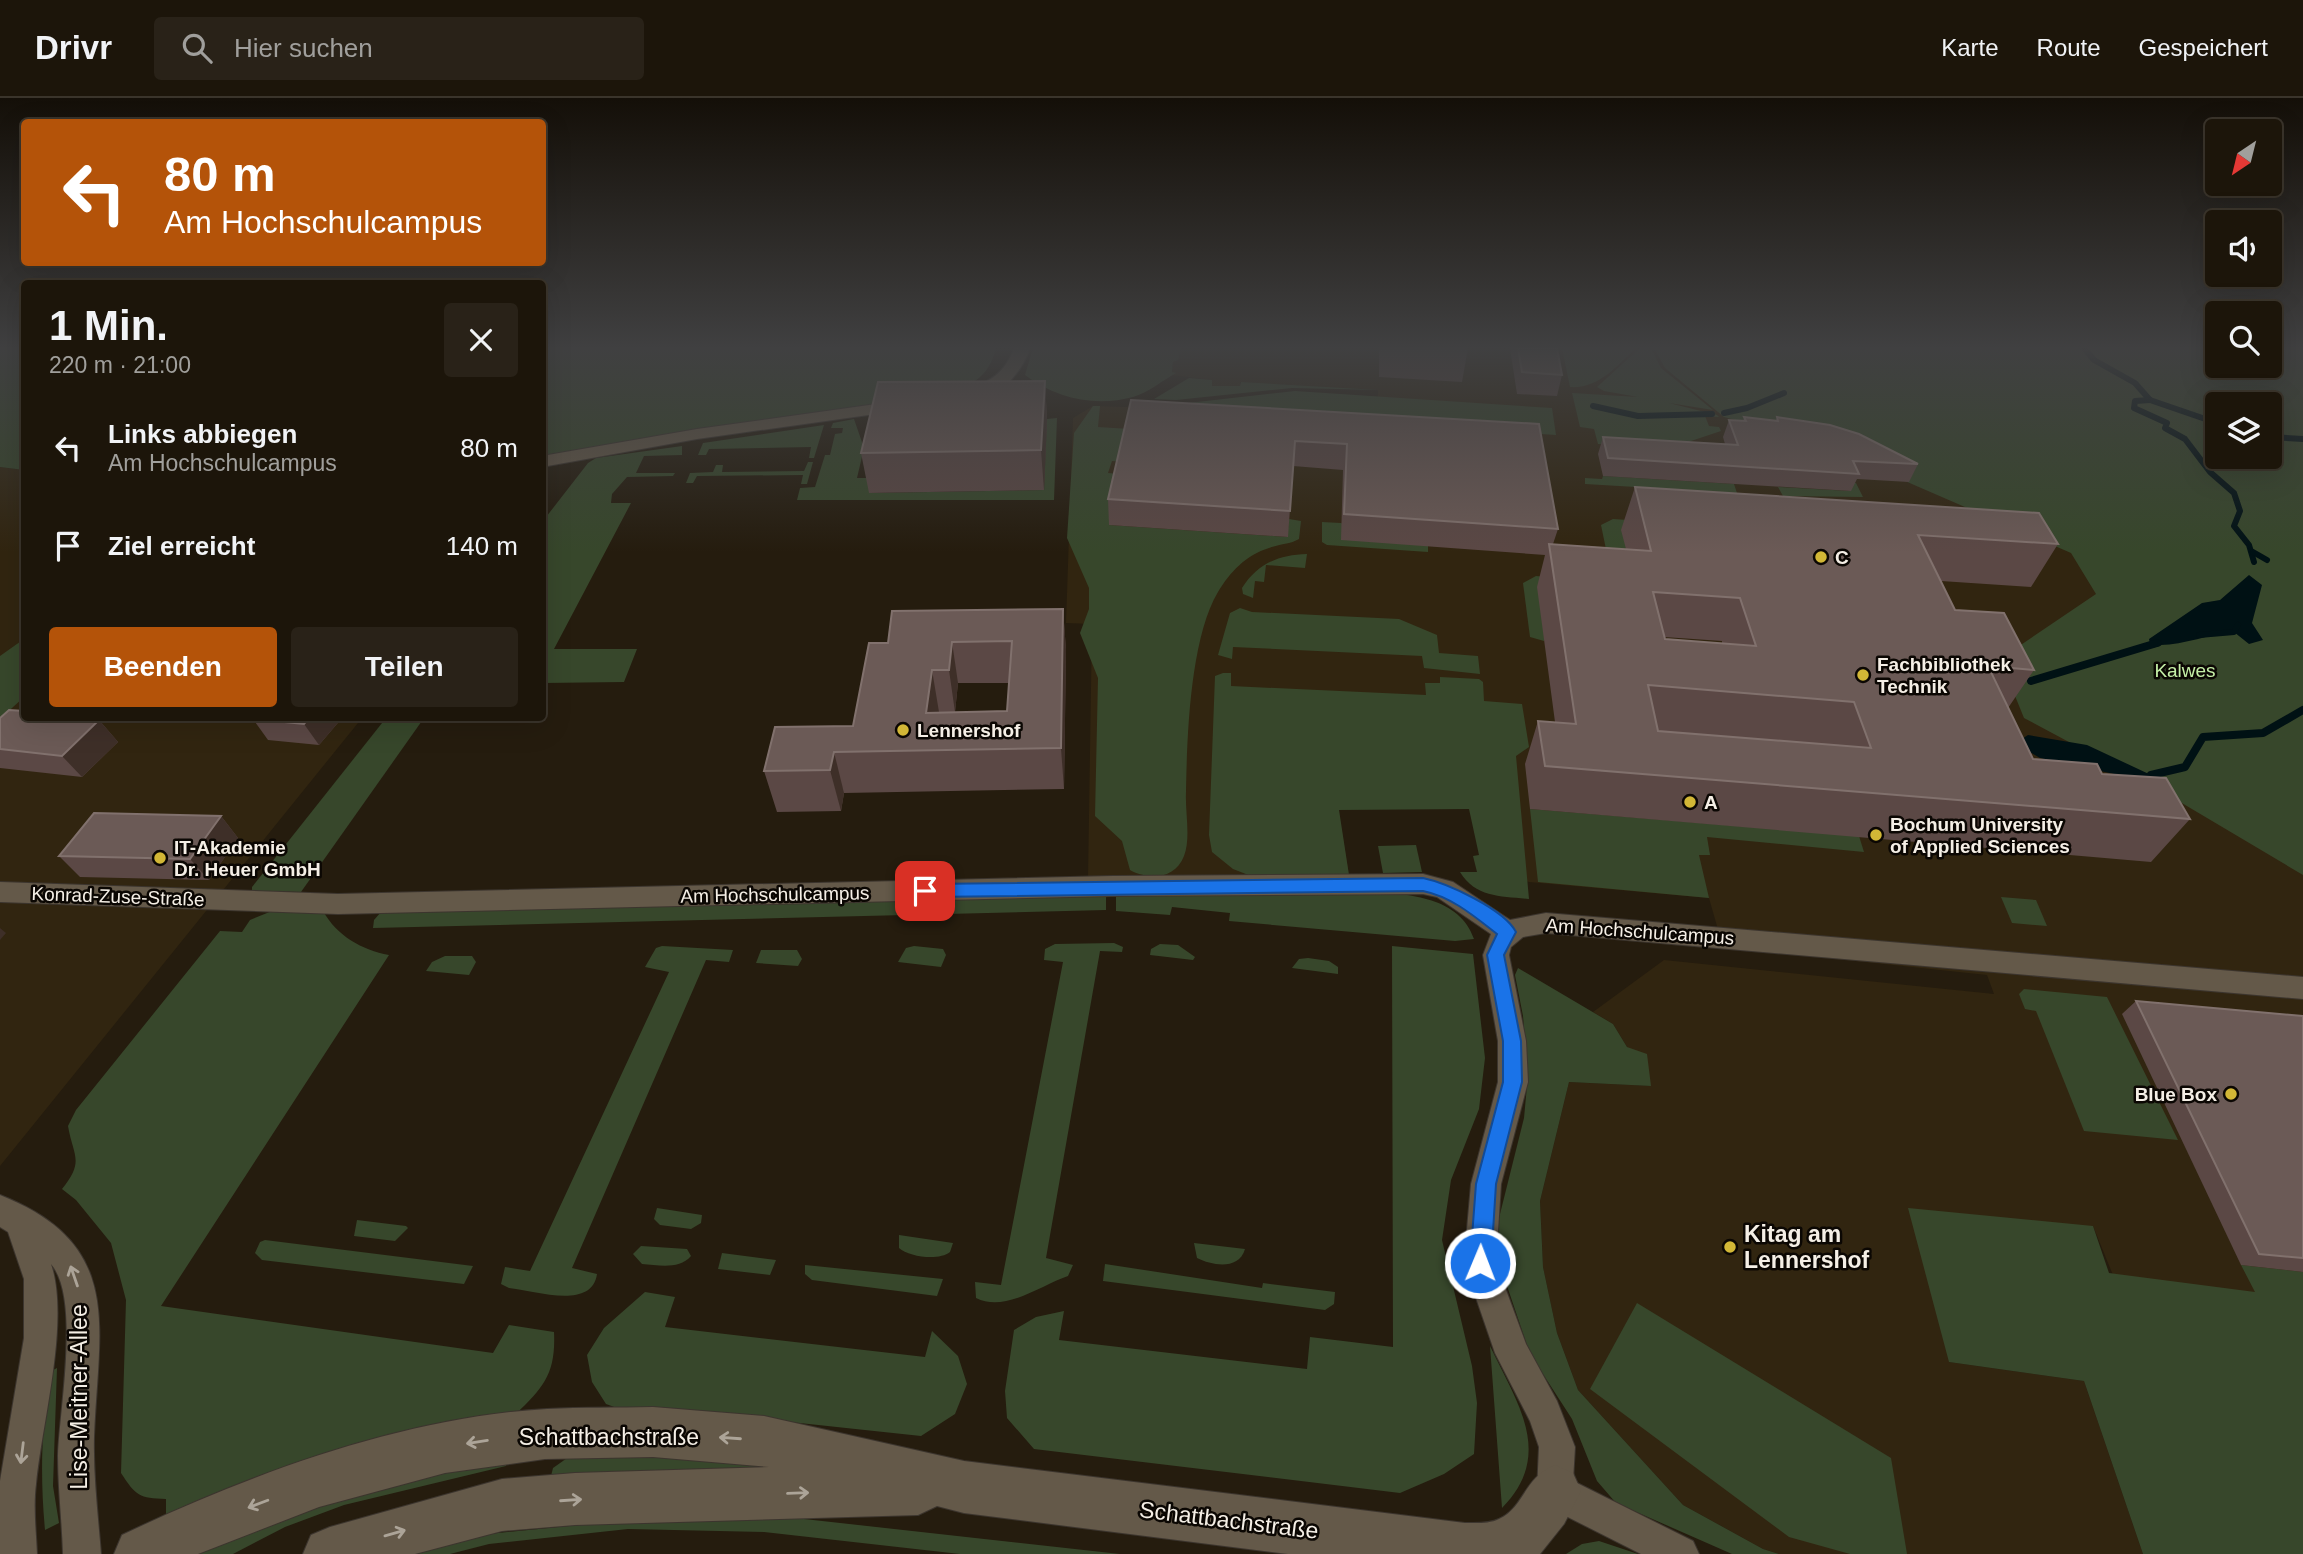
<!DOCTYPE html>
<html lang="de">
<head>
<meta charset="utf-8">
<style>
  :root { --surface:#1c150a; --page:#292218; --text:#f1f3f6; --muted:#a09f9c; --line:#3a342b; --accent:#b45309 }
  body { margin:0; font-family:Helvetica,sans-serif; background:var(--page); color:var(--text); height:100vh; display:flex; flex-direction:column; font-size:26px; white-space:nowrap }
  * { box-sizing:border-box; margin:0 }
  p { font-size:23px; color:var(--muted) }
  .icon { flex:none; width:38px; height:38px; fill:none; stroke:currentColor; stroke-width:2; stroke-linecap:round; stroke-linejoin:round }
  .map { position:relative; flex:1; overflow:hidden }
  .details { position:absolute; left:21px; top:182px; width:525px; height:441px; display:flex; flex-direction:column; background:var(--surface); border-radius:7px; box-shadow:0 7px 28px #0002,0 0 0 2px var(--line) }
  .details>* { flex:none }
  .banner { position:absolute; left:21px; top:21px; width:525px; height:147px; border-radius:7px; box-shadow:0 7px 28px #0002,0 0 0 2px var(--line); background:#b45309; color:#fff; overflow:hidden }
  .needle { width:46px; rotate:215deg }
  .fabs { position:absolute; left:2205px; top:21px; display:grid; gap:14px }
  .fabs a { display:grid; place-items:center; width:77px; height:77px; border-radius:7px; background:var(--surface); box-shadow:0 7px 28px #0002,0 0 0 2px var(--line); font-size:35px }
  .pin { position:absolute; display:grid; place-items:center; width:60px; height:60px; color:#fff; margin:-30px; border-radius:14px; box-shadow:0 4px 10px #0006 }
  .me { position:absolute; width:77px; margin:-38px; rotate:1deg; stroke-linejoin:round; filter:drop-shadow(0 0 5px #0008) }
  .turn { display:flex; align-items:center; gap:24px; height:147px; padding:0 28px; font-size:32px }
  .turn .icon { width:91px; height:91px; stroke-width:2.5 }
  .turn b { display:block; font-size:49px; line-height:60px }
  .round { display:grid; place-items:center; flex:none; width:74px; height:74px; border-radius:7px; background:var(--page) }
  .headline { display:flex; align-items:center; justify-content:space-between; height:119px; padding:0 28px }
  h1 { font-size:42px; font-weight:600; line-height:52px }
  .cta { display:flex; gap:14px; margin-top:auto; padding:14px 28px }
  .cta a { flex:1; height:80px; border-radius:7px; background:var(--accent); color:#fff; font-size:28px; font-weight:600; line-height:80px; text-align:center }
  .cta a+a { background:var(--page); color:var(--text) }
  ul { padding:0; list-style:none }
  li { display:flex; align-items:center; gap:21px; height:98px; padding:0 28px }
  li div { flex:1 }
  li b { display:block; font-size:26px }
  li em { font-style:normal }
  header { display:flex; align-items:center; gap:42px; box-sizing:border-box; height:98px; padding:0 35px; background:var(--surface); border-bottom:2px solid var(--line) }
  header strong { font-size:33px }
  nav { display:flex; gap:38px; margin-inline-start:auto; font-size:24px }
  .search { width:490px; height:63px; background:var(--page); display:flex; align-items:center; gap:18px; box-sizing:border-box; padding:0 24px; border-radius:7px; color:var(--muted); font-size:26px }
  .map>svg:first-child { display:block }
</style>
</head>
<body>
<header>
<strong>Drivr</strong>
<div class="search"><svg class="icon" aria-label="search" viewBox="0 0 24 24"><circle cx="10" cy="10" r="6"/><path d="M15 15l6 6"/></svg>Hier suchen</div>
<nav><a>Karte</a><a>Route</a><a>Gespeichert</a></nav>
</header>
<div class="map">
<svg width="2303" height="1456" viewBox="0 0 2303 1456">
  <rect width="100%" height="100%" fill="#251c0e"/>
  <g fill="#312510">
    <path d="M1142 250H1769L2116 468 2303 762V1223L2124 1204 2093 1128 1949 1264 2084 1283 2143 1456H1779L1763 1451 1683 1407 1578 1292 1557 1235 1543 1169 1540 1103 1569 984 1651 988 1613 926 1593 914 1664 862 1994 896 1987 877 1723 849 1709 800 1529 784 1493 774 1511 609 1322 612 1349 777 1088 781 1092 526 1066 525 1073 320 1093 308 1193 311 1378 304V292L1240 284V288H1211V282L1172 277 1173 265Z"/>
    <path d="M0 369 24 372V620H362L0 1068Z"/>
  </g>
  <g fill="#37472b" fill-rule="evenodd">
    <path d="M0 250H24V372L0 369Z"/>
    <path d="M543 250H996C988 282 970 288 940 296L638 341 543 360Z"/>
    <path d="M1033 250H1181L1178 262 1173 264 1172 274 1176 275C1163 282 1148 295 1133 299 1096 309 1056 301 1025 277Z"/>
    <path d="M1562 250H1636C1616 269 1598 291 1570 289Z"/>
    <path d="M1640 250H1651L1661 270 1713 312 1669 305 1717 317 1719 319 1705 318 1709 328 1719 329 1721 333 1670 350 1598 346 1594 331 1580 329 1572 295 1638 299 1604 293 1597 289Z"/>
    <path d="M1654 250H2217V268H2270V250H2303V777L2170 698 2024 620 2000 561 2096 496 2071 455 1905 383 1879 361 1724 319 1665 270ZM2217 306H2270V359H2217Z"/>
    <path d="M1189 280 1212 282V288H1240L1241 284 1379 292 1292 290 1176 302 1154 301Z"/>
    <path d="M1295 293 1552 310 1556 337 1135 311Z"/>
    <path d="M1093 308H1100L1098 329 1130 331 1124 364 1112 363 1108 375 1147 378 1109 427 1287 439 1289 421 1301 423 1299 441C1291 446 1279 446 1269 450 1246 457 1230 474 1218 494 1190 541 1187 639 1186 694 1185 714 1191 740 1184 758 1175 782 1148 782 1130 772L1122 743 1095 718 1098 580 1080 535 1089 511V490L1067 440 1074 335Z"/>
    <path d="M1057 320 1054 402H797L800 390 815 389 825 357H830L835 336 842 335 843 330H831L833 325 854 321 864 350 857 380H872L869 395 1044 392 1047 321Z"/>
    <path d="M824 327 814 360H809L811 349 709 351 706 357H698L703 345Z"/>
    <path d="M682 348V357L644 358 636 375H675L673 378 627 379 612 396 611 405H631L554 551H637L624 584 543 585V423L588 365 596 360Z"/>
    <path d="M808 364H813L807 386H801L803 377 697 378 693 385H686L690 375 713 374 716 367H723L722 374 804 373Z"/>
    <path d="M1603 378 1734 386 1737 395 1585 386V380L1602 381Z"/>
    <path d="M1847 385H1856L1863 399 1783 398 1778 389 1850 393Z"/>
    <path d="M1613 421 1643 423 1628 461 1609 466 1601 427Z"/>
    <path d="M1322 424 1341 425 1428 448V454L1327 447 1322 444Z"/>
    <path d="M1307 456 1305 470 1266 467 1264 484 1255 483 1253 500 1243 496 1242 490C1258 465 1279 457 1307 456Z"/>
    <path d="M1536 478 1559 480 1544 543 1530 539 1523 485Z"/>
    <path d="M1240 510 1252 514 1399 521 1437 537 1439 555 1478 558 1480 576 1424 570 1422 558 1233 549 1232 561 1218 557 1230 515Z"/>
    <path d="M24 541V599L0 621V558Z"/>
    <path d="M1223 575H1231V588L1426 597 1425 585H1440V579L1479 581 1483 584 1484 603 1522 606 1529 649 1516 658 1529 801C1501 798 1476 800 1460 774H1477L1473 758 1479 757 1469 711 1339 712 1349 777 1251 778 1233 771 1212 754 1209 737 1215 578Z"/>
    <path d="M386 620H424L301 794 252 793V789Z"/>
    <path d="M1530 711 1859 738 1864 754 1707 739 1710 757H1699L1709 800 1538 784Z"/>
    <path d="M1416 747 1422 774 1383 775 1378 748Z"/>
    <path d="M1372 794C1409 796 1460 799 1474 841L1455 843 1229 823 1230 815 1172 809 1170 817 1116 813V797Z"/>
    <path d="M1106 798V812L373 830 374 822 381 814Z"/>
    <path d="M2001 799 2036 802 2047 828 2012 825Z"/>
    <path d="M277 811 323 813C337 838 362 852 389 857L161 1208 493 1255 509 1227 554 1234C556 1275 544 1289 516 1316L166 1422V1401C139 1400 136 1398 121 1375L126 1202 111 1145 76 1102 62 1091C85 1063 73 1058 68 1028L76 1012 220 833 242 834 250 822Z"/>
    <path d="M1114 845 1123 849 1122 854 1100 853 1046 1160 1073 1167 1068 1178C1041 1187 1005 1215 976 1200L975 1184 1001 1187 1063 864 1044 862 1045 851 1055 846Z"/>
    <path d="M1160 846 1178 847 1195 859 1193 862 1150 857 1151 851Z"/>
    <path d="M662 848 733 852 729 864 706 862 572 1170 597 1176C592 1213 533 1192 509 1190L501 1186 505 1169 530 1173 669 874 645 869 656 850Z"/>
    <path d="M914 848 943 851 946 857 941 869 898 864 906 850Z"/>
    <path d="M1392 848 1473 856 1485 960 1479 1011 1451 1082 1442 1142 1472 1268 1477 1305 1474 1356 1444 1376 1400 1395 1034 1351 1007 1320 1005 1293 1014 1232 1036 1219 1064 1213 1059 1242 1307 1271 1310 1239 1393 1249Z"/>
    <path d="M761 852H797L802 861 798 868 756 865Z"/>
    <path d="M445 858H472L476 864 469 877 426 873 432 864Z"/>
    <path d="M1308 860 1329 863 1338 869V876L1292 870 1299 861Z"/>
    <path d="M1518 870 1613 926 1627 949 1647 956 1651 988 1569 984 1540 1103 1543 1169 1557 1235 1578 1292 1683 1407 1763 1451 1779 1456H1732L1616 1405 1597 1383 1572 1321 1530 1256 1502 1173 1498 1124 1524 1020 1528 977 1523 918 1515 877Z"/>
    <path d="M2024 891 2107 899 2178 1042 2084 1033 2036 913 2025 911 2019 896Z"/>
    <path d="M657 1110 702 1117 701 1125 691 1131 660 1127 654 1121Z"/>
    <path d="M1908 1110 2093 1128 2109 1175 2255 1194 2241 1167 2303 1174V1456H2143L2084 1283 1949 1264Z"/>
    <path d="M357 1122 406 1128 408 1130 395 1143 354 1138Z"/>
    <path d="M899 1137 953 1145 950 1154C939 1163 909 1159 899 1150Z"/>
    <path d="M265 1142 473 1168 464 1186 262 1162 255 1155 260 1144Z"/>
    <path d="M1194 1145 1245 1151C1239 1172 1213 1168 1197 1160Z"/>
    <path d="M641 1148 687 1151 691 1158C679 1172 658 1167 642 1166L633 1156Z"/>
    <path d="M722 1155 776 1162 770 1177 718 1171Z"/>
    <path d="M1105 1166 1262 1190 1263 1185 1335 1194 1334 1206 1325 1212 1103 1183Z"/>
    <path d="M805 1167 943 1181 937 1198 812 1182 805 1176Z"/>
    <path d="M645 1194 675 1199 665 1229 925 1259 932 1233 958 1258 967 1286 955 1316 921 1338 686 1313 628 1314 606 1306 592 1284 587 1257 604 1230Z"/>
    <path d="M1637 1205 1891 1360 1907 1456H1850L1789 1439 1590 1291Z"/>
    <path d="M1490 1248C1517 1305 1555 1356 1502 1410Z"/>
    <path d="M57 1270 53 1388 59 1425 45 1432C40 1378 41 1327 51 1273Z"/>
    <path d="M570 1358 697 1360 765 1367V1370L551 1378 553 1370Z"/>
    <path d="M506 1363V1368L344 1407 285 1429 233 1456H193L257 1429 385 1386Z"/>
    <path d="M768 1417 1120 1456H960L764 1434 628 1431 489 1446 450 1456H408L488 1436 629 1422Z"/>
    <path d="M1599 1443 1638 1456H1566L1582 1446Z"/>
  </g>
  <g fill="#001114">
    <path d="M2249 477 2262 487 2252 525 2263 542 2249 546 2234 534C2207 536 2174 551 2150 546L2149 541 2202 505 2220 502Z"/>
    <path d="M2028 637 2087 647 2151 677 2142 682 2040 660 2025 651 2019 643Z"/>
  </g>
  <g fill="none" stroke-linecap="round" stroke-linejoin="round">
    <g stroke="#001114" stroke-width="6">
      <path d="M2084 250 2094 262 2135 285 2150 302 2135 303 2134 310 2167 325 2165 330 2185 341 2210 374 2234 395 2240 413 2234 428 2249 447 2254 464"/>
      <path d="M2150 302 2217 325"/>
      <path d="M1593 308 1638 318 1712 316"/>
      <path d="M1724 315 1747 310 1784 295"/>
      <path d="M2270 339 2303 341"/>
      <path d="M2253 454 2267 462"/>
      <path d="M2199 537 2234 534 2238 527"/>
      <path d="M2151 547 2159 545"/>
    </g>
    <g stroke="#001114" stroke-width="8">
      <path d="M2031 583 2157 545"/>
      <path d="M2151 677 2185 669 2203 639 2263 635 2303 612"/>
    </g>
    <g stroke="#3c352e" stroke-width="2">
      <g id="street">
        <path d="M1014 250H1030C1022 275 995 307 966 300L964 296 966 292C990 284 1005 275 1014 250Z"/>
        <path d="M905 302 914 307 911 311 697 341 542 369V358L697 331Z"/>
        <path d="M1423 776 1453 784 1510 822 1546 815 2303 879V901L1546 835 1523 839 1511 849 1509 857 1526 943 1528 984 1501 1086 1496 1165 1526 1246 1557 1303 1575 1349 1573 1383 1693 1443 1699 1456H1641L1542 1406 1537 1393 1539 1349 1530 1323 1495 1255 1464 1165 1471 1086 1498 984V943L1483 857 1491 836 1437 799 1423 796 1112 798 338 816 0 804V784L338 796 1112 778Z"/>
        <path d="M0 1097C126 1147 98 1229 94 1339 93 1378 98 1417 101 1456H63C62 1424 58 1391 58 1358 59 1313 81 1200 51 1166 70 1223 42 1325 36 1386 33 1409 36 1433 37 1456H0V1383L24 1240V1181L8 1134 0 1129Z"/>
      </g>
    </g>
    <g stroke="#3c352e" stroke-width="2">
      <path id="secondary" d="M653 1309 764 1318 964 1363 1465 1425C1476 1425 1489 1426 1499 1421 1525 1409 1523 1380 1555 1367L1573 1375 1581 1393 1564 1426 1540 1456H1288L964 1415 937 1408 918 1417 575 1427 502 1433 415 1456H303L311 1437 330 1429 502 1381 575 1375 769 1369 653 1359 545 1361 445 1375 319 1409 198 1456H114L122 1437C250 1376 404 1319 547 1311 582 1309 618 1310 653 1309Z"/>
    </g>
    <use href="#street" fill="#645949" fill-rule="evenodd"/>
    <use href="#secondary" fill="#645949" fill-rule="evenodd"/>
  </g>
  <g fill="#5b4845" fill-rule="evenodd">
    <path d="M1379 250H1468L1462 284 1379 279Z"/>
    <path d="M1510 250H1557L1562 277 1557 298 1517 296Z"/>
    <path d="M1045 283 1047 322 1044 392 869 395 861 355Z"/>
    <path d="M1131 302 1539 326 1558 431 1553 446 1626 451 1621 432 1635 389 2058 446 2031 489 1941 483 1955 512 2034 572 2008 610 2033 661 2102 676 2190 721 2151 764 1530 711 1525 666 1538 623 1555 624 1537 489 1545 457 1341 442 1343 372 1293 368 1288 439 1109 427 1108 401ZM1664 539 1722 543V546L1665 541Z"/>
    <path d="M1744 319 1776 323 1777 319 1918 366 1909 384 1857 381 1851 393 1603 378 1598 356 1603 339 1725 346 1723 339 1729 322 1743 323Z"/>
    <path d="M1063 511 1066 552 1064 691 844 695 841 713 777 714 764 673 853 628 888 545ZM958 585H1009L1007 613 939 614H955Z"/>
    <path d="M0 620 99 622 118 644 82 679 0 670Z"/>
    <path d="M342 620 319 647 268 642 253 621Z"/>
    <path d="M221 718 238 740 209 782 80 779 59 758Z"/>
    <path d="M2136 903 2303 918V1174L2241 1167 2122 916Z"/>
  </g>
  <g fill="#3e2f28">
    <path d="M1045 283 1047 322 1044 392 1041 352Z"/>
    <path d="M1063 511 1066 552 1064 691 1061 650Z"/>
    <path d="M952 544 958 585 955 614 949 572Z"/>
    <path d="M932 572 939 614 934 652 926 615Z"/>
    <path d="M309 620H342L319 647 304 626Z"/>
    <path d="M99 622 118 644 82 679 62 658Z"/>
    <path d="M834 654 844 695 841 713 830 672Z"/>
    <path d="M221 718 238 740 209 782 190 761Z"/>
    <path d="M0 830 6 835 0 842Z"/>
  </g>
  <g fill="#6b5a56" stroke="#81716d" stroke-width="2" fill-rule="evenodd">
    <path d="M1518 250H1557L1562 277 1522 274Z"/>
    <path d="M1045 283 1041 352 861 355 878 284Z"/>
    <path d="M1131 302 1539 326 1558 431 1344 416 1347 346 1295 343 1290 413 1108 401Z"/>
    <path d="M1744 319 1778 323 1777 319 1830 327 1859 336 1918 366 1853 363 1859 376 1608 360 1603 339 1738 347 1729 322 1746 323Z"/>
    <path d="M1635 389 2039 415 2058 446 1918 437 1955 512 2004 515 2034 572 1988 568 2033 661 2097 666 2102 676 2166 680 2190 721 1545 668 1538 623 1576 626 1549 446 1651 453ZM1653 494 1740 500 1756 548 1665 541ZM1648 587 1854 604 1871 650 1658 633Z"/>
    <path d="M1063 511 1061 650 834 654 830 672 764 673 775 629 853 628 869 545H888L892 513ZM1012 543 1007 613 926 615 932 572H949L952 544Z"/>
    <path d="M9 612 24 613V620H79L99 622 62 658 0 651V620Z"/>
    <path d="M254 620H309L304 626 253 621Z"/>
    <path d="M94 715 221 718 190 761 59 758Z"/>
    <path d="M2136 903 2303 918V1160L2259 1156Z"/>
  </g>
  <defs><path id="oneway-shaft" d="M-6 0H5M1.5-3L5.5 0L1.5 3" fill="none" stroke-width="1.6" stroke-linecap="round" stroke-linejoin="round" transform="scale(1.75)"/></defs>
  <g stroke="#aca498">
    <use href="#oneway-shaft" transform="translate(74 1178) rotate(-109)"/>
    <use href="#oneway-shaft" transform="translate(730 1340) rotate(-176)"/>
    <use href="#oneway-shaft" transform="translate(477 1344) rotate(171)"/>
    <use href="#oneway-shaft" transform="translate(22 1355) rotate(97)"/>
    <use href="#oneway-shaft" transform="translate(798 1395) rotate(-2)"/>
    <use href="#oneway-shaft" transform="translate(571 1402) rotate(-4)"/>
    <use href="#oneway-shaft" transform="translate(258 1406) rotate(159)"/>
    <use href="#oneway-shaft" transform="translate(395 1435) rotate(-16)"/>
  </g>
  <linearGradient id="sky" x2="0" y2="1"><stop stop-color="#140f08"/><stop offset="0.55" stop-color="#404041"/><stop offset="1" stop-color="#404041" stop-opacity="0"/></linearGradient>
  <rect width="2303" height="454" fill="url(#sky)"/>
  <path fill="#1a73e8" stroke="#114b97" stroke-width="2" d="M1423 780C1447 785 1504 811 1516 834L1504 857 1521 943 1522 984 1496 1086 1491 1165 1488 1172 1480 1175 1473 1172 1470 1165 1476 1086 1503 984V943L1487 857 1497 836C1474 818 1452 799 1423 793L925 799 917 793 925 786Z"/>
  <g fill="#d2b736" stroke="#0b0703" stroke-width="2.5">
    <circle cx="1821" cy="459" r="7"/>
    <circle cx="1863" cy="577" r="7"/>
    <circle cx="903" cy="632" r="7"/>
    <circle cx="1690" cy="704" r="7"/>
    <circle cx="1876" cy="737" r="7"/>
    <circle cx="160" cy="760" r="7"/>
    <circle cx="2231" cy="996" r="7"/>
    <circle cx="1730" cy="1149" r="7"/>
  </g>
  <g text-anchor="middle" stroke-width="5" stroke-linejoin="round" paint-order="stroke">
    <g font-size="19" font-weight="bold" fill="#f5efe6" stroke="#0b0703" text-anchor="start">
      <text x="1835" y="466">C</text>
      <text x="1877" y="573">Fachbibliothek<tspan x="1877" dy="22">Technik</tspan></text>
      <text x="917" y="639">Lennershof</text>
      <text x="1704" y="711">A</text>
      <text x="1890" y="733">Bochum University<tspan x="1890" dy="22">of Applied Sciences</tspan></text>
      <text x="174" y="756">IT-Akademie<tspan x="174" dy="22">Dr. Heuer GmbH</tspan></text>
      <text x="2217" y="1003" text-anchor="end">Blue Box</text>
    </g>
    <g font-size="19" fill="#c5efa7" stroke="#0b0703">
      <text x="2185" y="579">Kalwes</text>
    </g>
    <g font-size="19" fill="#f5efe6" stroke="#0b0703">
      <text transform="translate(775 796) rotate(-1)" y="7">Am Hochschulcampus</text>
      <text transform="translate(118 798) rotate(2)" y="7">Konrad-Zuse-Straße</text>
      <text transform="translate(1640 833) rotate(4)" y="7">Am Hochschulcampus</text>
    </g>
    <g font-size="23" font-weight="bold" fill="#f5efe6" stroke="#0b0703" text-anchor="start">
      <text x="1744" y="1144">Kitag am<tspan x="1744" dy="26">Lennershof</tspan></text>
    </g>
    <g font-size="23" fill="#f5efe6" stroke="#0b0703">
      <text transform="translate(79 1299) rotate(-90)" y="8">Lise-Meitner-Allee</text>
      <text x="609" y="1347">Schattbachstraße</text>
      <text transform="translate(1229 1422) rotate(7)" y="8">Schattbachstraße</text>
    </g>
  </g>
</svg>
<div class="fabs">
<a><svg class="needle" viewBox="-14 -14 28 28"><path d="M0-13l5 13h-10z" fill="#e53935"/><path d="M0 13l5-13h-10z" fill="#a09f9c"/></svg></a>
<a><svg class="icon" aria-label="sound" viewBox="0 0 24 24"><path d="M4 9h4l5-4v14l-5-4H4zM17 9q2 3 0 6"/></svg></a>
<a><svg class="icon" aria-label="search" viewBox="0 0 24 24"><circle cx="10" cy="10" r="6"/><path d="M15 15l6 6"/></svg></a>
<a><svg class="icon" aria-label="layers" viewBox="0 0 24 24"><path d="M12 4l9 5-9 5-9-5zM3 14l9 5 9-5"/></svg></a>
</div>
<div class="pin" style="left:925px;top:793px;background:#d93025"><svg class="icon" aria-label="arrive" viewBox="0 0 24 24"><path d="M6 21V4h12l-3 4 3 4H6"/></svg></div>
<svg class="me" style="left:1480px;top:1165px" viewBox="-20 -20 40 40"><circle r="17" fill="#1a73e8" stroke="#fff" stroke-width="3"/><path d="M0-11L8 9 0 5-8 9z" fill="#fff"/></svg>
<div class="banner">
<div class="turn"><svg class="icon" aria-label="left" viewBox="0 0 24 24"><path d="M17 20v-9H6M10 6l-5 5 5 5"/></svg><div><b>80 m</b>Am Hochschulcampus</div></div>
</div>
<section class="details">
<div class="headline"><div><h1>1 Min.</h1><p>220 m · 21:00</p></div><a class="round"><svg class="icon" aria-label="close" viewBox="0 0 24 24"><path d="M6 6l12 12M18 6L6 18"/></svg></a></div>
<ul>
<li><svg class="icon" aria-label="left" viewBox="0 0 24 24"><path d="M17 20v-9H6M10 6l-5 5 5 5"/></svg><div><b>Links abbiegen</b><p>Am Hochschulcampus</p></div><em>80 m</em></li>
<li><svg class="icon" aria-label="arrive" viewBox="0 0 24 24"><path d="M6 21V4h12l-3 4 3 4H6"/></svg><div><b>Ziel erreicht</b></div><em>140 m</em></li>
</ul>
<div class="cta"><a>Beenden</a><a>Teilen</a></div>
</section>
</div>
</body>
</html>
